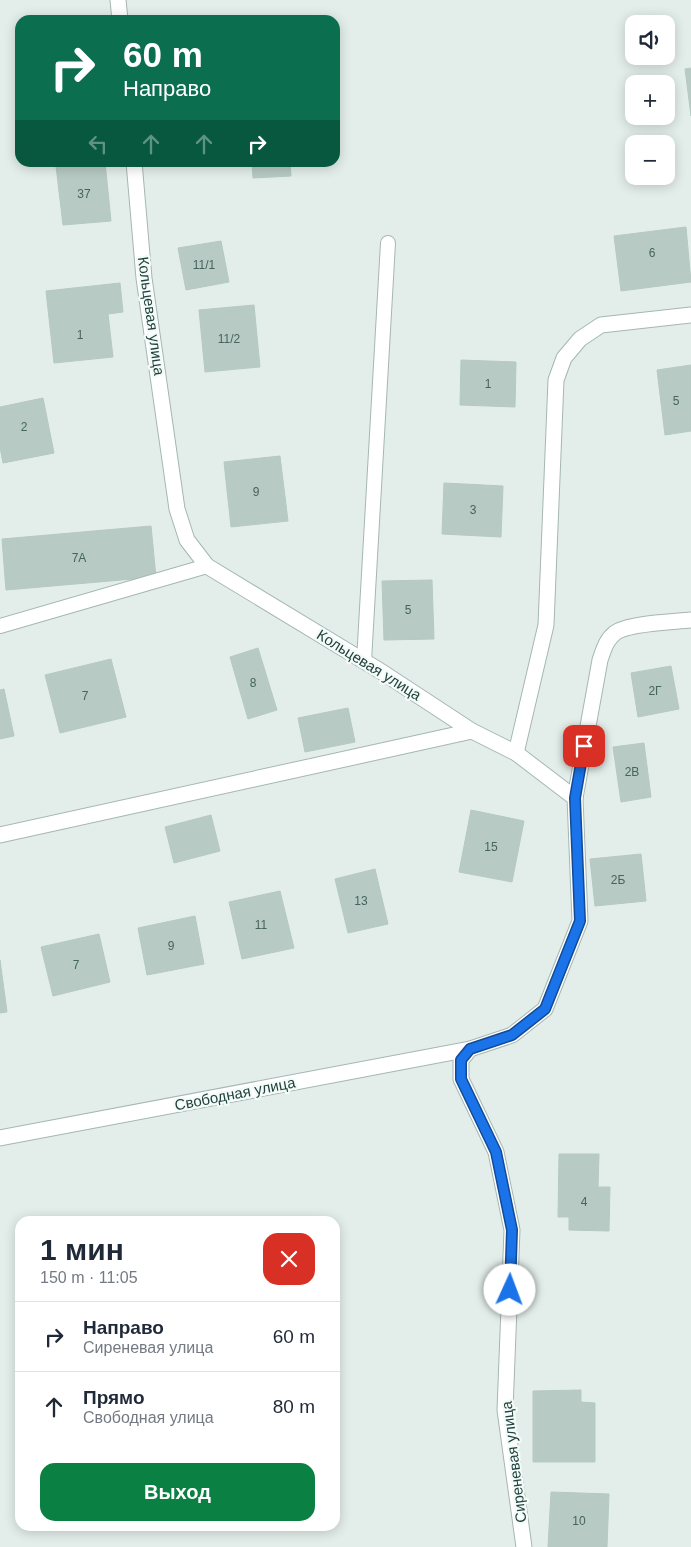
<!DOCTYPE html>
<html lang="ru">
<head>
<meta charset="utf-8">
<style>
  :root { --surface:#fff; --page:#f6f6f7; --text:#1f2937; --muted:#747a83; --line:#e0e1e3; --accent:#0b8043 }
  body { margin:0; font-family:Arial,sans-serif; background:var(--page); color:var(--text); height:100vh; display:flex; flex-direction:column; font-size:19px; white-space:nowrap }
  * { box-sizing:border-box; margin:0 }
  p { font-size:16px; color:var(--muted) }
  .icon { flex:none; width:28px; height:28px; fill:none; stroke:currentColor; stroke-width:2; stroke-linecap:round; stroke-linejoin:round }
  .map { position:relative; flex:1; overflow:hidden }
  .details { position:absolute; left:15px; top:1216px; width:325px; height:315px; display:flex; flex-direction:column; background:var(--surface); border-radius:15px; box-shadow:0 2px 12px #0003 }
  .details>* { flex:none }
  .guide { position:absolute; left:15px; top:15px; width:325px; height:152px; border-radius:15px; box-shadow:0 2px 12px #0003; background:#0b6e4f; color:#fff; overflow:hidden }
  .controls { position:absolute; left:625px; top:15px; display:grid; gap:10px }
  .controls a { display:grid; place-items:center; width:50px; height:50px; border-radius:10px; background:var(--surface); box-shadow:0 2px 12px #0003; font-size:25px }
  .pin { position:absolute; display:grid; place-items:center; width:42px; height:42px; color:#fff; margin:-21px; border-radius:10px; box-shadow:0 2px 8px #0006 }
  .me { position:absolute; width:55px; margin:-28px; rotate:2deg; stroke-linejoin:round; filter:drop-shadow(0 0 4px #0008) }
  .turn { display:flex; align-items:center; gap:18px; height:105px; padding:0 25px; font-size:22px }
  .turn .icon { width:65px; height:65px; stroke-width:2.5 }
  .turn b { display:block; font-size:35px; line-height:42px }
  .lanes { display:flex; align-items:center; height:48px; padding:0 25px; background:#0003; justify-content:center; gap:25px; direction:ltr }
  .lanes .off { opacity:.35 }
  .round { display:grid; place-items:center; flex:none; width:52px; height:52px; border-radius:15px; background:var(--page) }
  .headline { display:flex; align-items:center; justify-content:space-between; height:85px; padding:0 25px }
  h1 { font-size:30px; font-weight:700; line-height:38px }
  .primary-button { display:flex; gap:10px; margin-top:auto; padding:10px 25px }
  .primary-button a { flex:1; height:58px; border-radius:15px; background:var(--accent); color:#fff; font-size:20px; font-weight:700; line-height:58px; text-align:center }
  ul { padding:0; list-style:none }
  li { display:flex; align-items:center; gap:15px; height:70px; padding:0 25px; border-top:1px solid var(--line) }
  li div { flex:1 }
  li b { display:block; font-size:19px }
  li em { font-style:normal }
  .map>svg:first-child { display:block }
</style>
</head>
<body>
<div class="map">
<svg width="691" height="1547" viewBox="0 0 691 1547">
  <rect width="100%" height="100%" fill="#e3eeea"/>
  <g fill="#b8cac4" stroke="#b5c9c2">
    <path d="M335 66H337L339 107H335Z"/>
    <path d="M691 68V116L685 69Z"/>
    <path d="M94 162H105L111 221 63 225 56 166Z"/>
    <path d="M252 162H290L291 176 253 178Z"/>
    <path d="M686 227 691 282 621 291 614 236Z"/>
    <path d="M221 241 229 282 186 290 178 248Z"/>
    <path d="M120 283 123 312 108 314 113 357 54 363 46 291Z"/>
    <path d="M254 305 260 367 205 372 199 310Z"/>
    <path d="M461 360 516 362 515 407 460 405Z"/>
    <path d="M691 365V431L665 435 657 370Z"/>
    <path d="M43 398 54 453 3 463 0 447V407Z"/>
    <path d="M280 456 288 521 231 527 224 462Z"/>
    <path d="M444 483 503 486 501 537 442 534Z"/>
    <path d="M151 526 156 577 6 590 2 539Z"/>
    <path d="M432 580 434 639 384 640 382 581Z"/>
    <path d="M258 648 277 710 248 719 230 657Z"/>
    <path d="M111 659 126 717 60 733 45 675Z"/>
    <path d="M671 666 679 709 638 717 631 673Z"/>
    <path d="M4 689 14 736 0 739V690Z"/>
    <path d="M348 708 355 742 305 752 298 718Z"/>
    <path d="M644 743 651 797 621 802 613 747Z"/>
    <path d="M471 810 524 821 512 882 459 872Z"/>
    <path d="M211 815 220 851 174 863 165 827Z"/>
    <path d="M641 854 646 901 595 906 590 859Z"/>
    <path d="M375 869 388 924 348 933 335 879Z"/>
    <path d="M280 891 294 948 242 959 229 902Z"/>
    <path d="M195 916 204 964 147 975 138 928Z"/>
    <path d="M99 934 110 982 53 996 41 947Z"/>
    <path d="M0 960 7 1012 0 1013Z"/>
    <path d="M559 1154H599L598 1187H610L609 1231 569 1230V1217H558Z"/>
    <path d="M581 1390V1402L595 1403V1462H533V1391Z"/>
    <path d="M551 1492 609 1494 607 1547H548Z"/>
  </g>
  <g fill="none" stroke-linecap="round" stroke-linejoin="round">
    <g stroke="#a5b7b2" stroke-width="16">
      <g id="lane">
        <path d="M0 626 207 566"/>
        <path d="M364 661 388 243"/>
      </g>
    </g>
    <g stroke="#a5b7b2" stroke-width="17">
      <g id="street">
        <path d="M118 0 120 20"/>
        <path d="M472 731 516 753 575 798 580 921 545 1009 512 1035 470 1049 461 1060V1079L496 1152 512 1230 505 1410 524 1547"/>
        <path d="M516 753 546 625 556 380 564 358 580 339 601 325 691 315"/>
        <path d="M575 798 600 660C604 649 606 640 615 633 627 623 674 622 691 620"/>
        <path d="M0 835 472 731 382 672 207 566 187 540 177 509 144 278 134 162"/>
        <path d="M0 1138 470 1049"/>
      </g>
    </g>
    <use href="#lane" stroke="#fff" stroke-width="14"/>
    <use href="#street" stroke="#fff" stroke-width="15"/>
  </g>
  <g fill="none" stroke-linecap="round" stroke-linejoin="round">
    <g stroke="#114b97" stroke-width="12">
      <path id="route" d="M510 1290 512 1230 496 1152 461 1079V1060L470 1049 512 1035 545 1009 580 921 575 798 584 746"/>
    </g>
    <use href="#route" stroke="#1a73e8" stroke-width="9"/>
  </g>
  <g text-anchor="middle" stroke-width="4.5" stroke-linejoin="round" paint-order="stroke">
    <g font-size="12" fill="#46645e">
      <text x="84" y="198">37</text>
      <text x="652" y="257">6</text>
      <text x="204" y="269">11/1</text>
      <text x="80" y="339">1</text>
      <text x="229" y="343">11/2</text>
      <text x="488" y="388">1</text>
      <text x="676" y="405">5</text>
      <text x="24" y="431">2</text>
      <text x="256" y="496">9</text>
      <text x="473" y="514">3</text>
      <text x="79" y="562">7А</text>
      <text x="408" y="614">5</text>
      <text x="253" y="687">8</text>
      <text x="655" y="695">2Г</text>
      <text x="85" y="700">7</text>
      <text x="632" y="776">2В</text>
      <text x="491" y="851">15</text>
      <text x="618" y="884">2Б</text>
      <text x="361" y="905">13</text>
      <text x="261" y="929">11</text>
      <text x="171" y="950">9</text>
      <text x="76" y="969">7</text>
      <text x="584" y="1206">4</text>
      <text x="579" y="1525">10</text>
    </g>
    <g font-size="15" fill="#20423c" stroke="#f4faf8">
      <text transform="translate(151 316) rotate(82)" y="5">Кольцевая улица</text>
      <text transform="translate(369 665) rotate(32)" y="5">Кольцевая улица</text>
      <text transform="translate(235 1094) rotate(-11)" y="5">Свободная улица</text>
      <text transform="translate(514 1462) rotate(-97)" y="5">Сиреневая улица</text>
    </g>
  </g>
</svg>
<div class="controls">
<a><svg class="icon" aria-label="sound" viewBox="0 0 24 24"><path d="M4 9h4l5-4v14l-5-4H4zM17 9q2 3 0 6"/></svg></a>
<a>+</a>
<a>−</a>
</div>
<div class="pin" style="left:584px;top:746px;background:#d93025"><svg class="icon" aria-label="arrive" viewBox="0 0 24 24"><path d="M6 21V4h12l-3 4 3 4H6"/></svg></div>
<svg class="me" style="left:510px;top:1290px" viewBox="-20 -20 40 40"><circle r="19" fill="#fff"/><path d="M0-13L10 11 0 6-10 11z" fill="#1a73e8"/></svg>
<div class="guide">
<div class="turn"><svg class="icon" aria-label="right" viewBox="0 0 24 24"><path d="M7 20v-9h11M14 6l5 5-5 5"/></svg><div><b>60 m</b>Направо</div></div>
<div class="lanes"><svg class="icon off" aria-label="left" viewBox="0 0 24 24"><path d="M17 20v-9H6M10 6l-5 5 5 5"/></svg><svg class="icon off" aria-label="ahead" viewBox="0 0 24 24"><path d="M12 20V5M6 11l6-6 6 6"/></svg><svg class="icon off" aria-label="ahead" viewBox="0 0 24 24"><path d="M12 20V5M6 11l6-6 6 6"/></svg><svg class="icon" aria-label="right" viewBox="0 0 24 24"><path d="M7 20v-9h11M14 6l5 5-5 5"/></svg></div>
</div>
<section class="details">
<div class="headline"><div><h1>1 мин</h1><p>150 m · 11:05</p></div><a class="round" style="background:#d93025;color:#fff"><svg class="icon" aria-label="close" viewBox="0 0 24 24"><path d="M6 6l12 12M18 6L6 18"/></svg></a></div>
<ul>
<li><svg class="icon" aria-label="right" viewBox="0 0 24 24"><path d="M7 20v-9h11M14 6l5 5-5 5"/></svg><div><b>Направо</b><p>Сиреневая улица</p></div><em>60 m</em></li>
<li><svg class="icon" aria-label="ahead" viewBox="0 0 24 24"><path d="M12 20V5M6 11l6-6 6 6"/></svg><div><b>Прямо</b><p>Свободная улица</p></div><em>80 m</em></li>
</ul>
<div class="primary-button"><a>Выход</a></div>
</section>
</div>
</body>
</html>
